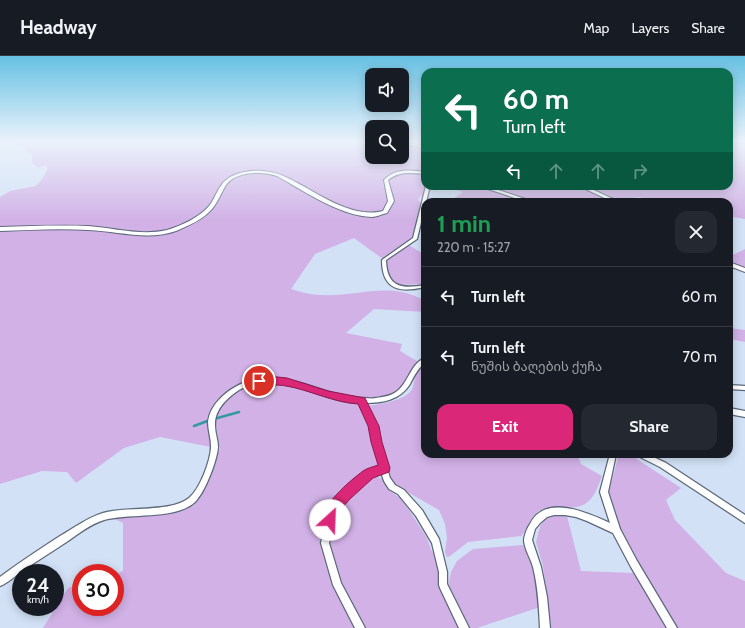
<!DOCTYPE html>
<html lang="en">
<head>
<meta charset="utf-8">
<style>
  :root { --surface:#171b24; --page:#242831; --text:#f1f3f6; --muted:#9ea1a6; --line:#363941; --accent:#db2777 }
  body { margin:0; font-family:Cabin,"Noto Sans Georgian",sans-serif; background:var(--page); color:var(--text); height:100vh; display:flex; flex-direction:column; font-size:15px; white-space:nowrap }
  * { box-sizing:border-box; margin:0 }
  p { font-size:13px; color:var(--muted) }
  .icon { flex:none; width:22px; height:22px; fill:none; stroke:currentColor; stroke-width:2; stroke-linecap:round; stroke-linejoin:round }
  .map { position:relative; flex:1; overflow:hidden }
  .drawer { position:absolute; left:421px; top:142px; width:312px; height:260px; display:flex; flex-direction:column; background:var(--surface); border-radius:12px; box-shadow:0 2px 10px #0003 }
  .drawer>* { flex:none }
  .top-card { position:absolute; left:421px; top:12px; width:312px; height:122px; border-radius:12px; box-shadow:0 2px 10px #0003; background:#0b6e4f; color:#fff; overflow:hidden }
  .fabs { position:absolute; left:365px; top:12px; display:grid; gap:8px }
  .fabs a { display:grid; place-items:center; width:44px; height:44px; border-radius:8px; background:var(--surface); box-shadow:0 2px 10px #0003; font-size:20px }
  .speed { position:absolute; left:12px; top:508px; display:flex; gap:8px; font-size:20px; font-weight:700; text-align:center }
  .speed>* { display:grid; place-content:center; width:52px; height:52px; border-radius:50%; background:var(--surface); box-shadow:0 2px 10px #0003; line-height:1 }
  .speed small { font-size:10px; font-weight:400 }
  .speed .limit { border:6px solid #d22; background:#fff; color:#111 }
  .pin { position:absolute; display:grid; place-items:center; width:34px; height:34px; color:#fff; margin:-17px; border:2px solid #fff; border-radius:50%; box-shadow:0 1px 4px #0007 }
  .me { position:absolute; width:44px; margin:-22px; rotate:25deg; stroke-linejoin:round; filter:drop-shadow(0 0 3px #0008) }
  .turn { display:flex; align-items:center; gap:14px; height:84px; padding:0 16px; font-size:18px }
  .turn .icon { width:52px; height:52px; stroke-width:2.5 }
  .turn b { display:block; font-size:28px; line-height:34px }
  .lanes { display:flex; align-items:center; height:38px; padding:0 16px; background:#0003; justify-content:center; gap:20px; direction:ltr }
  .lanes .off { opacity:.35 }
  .round { display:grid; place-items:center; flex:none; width:42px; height:42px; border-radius:12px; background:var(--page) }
  .overview { display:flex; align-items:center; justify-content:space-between; height:68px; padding:0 16px }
  h1 { font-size:24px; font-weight:800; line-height:30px; color:#1e9e55 }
  .action { display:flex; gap:8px; margin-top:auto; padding:8px 16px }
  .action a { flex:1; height:46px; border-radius:12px; background:var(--accent); color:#fff; font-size:16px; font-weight:800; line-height:46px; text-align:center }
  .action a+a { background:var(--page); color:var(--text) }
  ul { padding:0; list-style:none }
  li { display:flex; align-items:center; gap:12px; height:60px; padding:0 16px; border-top:1px solid var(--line) }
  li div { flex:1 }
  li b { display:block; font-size:15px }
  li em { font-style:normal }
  header { display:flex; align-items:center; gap:24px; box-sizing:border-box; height:56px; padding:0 20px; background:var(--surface); border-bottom:1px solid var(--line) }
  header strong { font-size:19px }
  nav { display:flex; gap:22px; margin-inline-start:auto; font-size:14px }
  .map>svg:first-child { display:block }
</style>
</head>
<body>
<header>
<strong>Headway</strong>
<nav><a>Map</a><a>Layers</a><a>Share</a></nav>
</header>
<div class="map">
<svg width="745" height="572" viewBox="0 0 745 572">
  <rect width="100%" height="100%" fill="#d2e1f6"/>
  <g fill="#d1b1e6">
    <path d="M6 85H372V101H402V88L425 93 426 131 424 140H421L418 144 421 147 412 181 383 203 354 182 315 198 291 233C300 236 312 239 321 239 358 241 391 224 425 245V256L374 253 346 277 402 288 400 295 420 307 410 322 395 339 361 345 287 326H250L235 334 215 354 214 381 211 391 160 381 124 392 76 427 67 416 42 415 0 428V141L10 135 36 130 43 122 48 112 45 109 38 112 32 107V97L27 96 25 91Z"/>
    <path d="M729 85H745V163L729 160V146H657L639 141 633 142 638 146H620L607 138 584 130H729Z"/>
    <path d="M443 130H578L599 139 613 146H449L463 136Z"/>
    <path d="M409 189 425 199V206L424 207 425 208V228L398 229C389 224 385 216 386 205Z"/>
    <path d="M745 193V212L729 207V201Z"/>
    <path d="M729 272 745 274V286L729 283Z"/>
    <path d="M425 309V398H577L581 408 602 420C594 442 588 454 563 451 553 451 547 450 539 455 529 461 529 472 521 480L468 486 450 500 447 501 445 496 447 482 445 468 439 454 395 429 392 425 379 386 378 370 368 350C379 348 406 345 412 333 416 324 413 316 425 309Z"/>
    <path d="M265 327H279L338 345 360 349 371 370 382 410 367 415 326 450 320 485 332 529 355 572H43L68 532 81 528V551H115V518L123 515V467L113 462 182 452 209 421 220 392 215 364 217 356 224 346 235 336 249 329Z"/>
    <path d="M619 398H629L681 432 666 444 675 464 726 517 745 525V572H678L637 505 621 475 609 435Z"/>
    <path d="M375 421 381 422 390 435 400 442 411 457 427 482 431 494 442 510 438 525 458 572H365L342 528 329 485 335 455 349 439 369 423Z"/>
    <path d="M557 459 567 460 581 515 633 517 668 572H551L543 510 536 486 540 470 546 463Z"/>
    <path d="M522 489 528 491 537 527 540 551 477 572H468L448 532 451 516 457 505 473 493Z"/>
  </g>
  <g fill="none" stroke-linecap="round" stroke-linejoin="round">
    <g stroke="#349aa1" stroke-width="2.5">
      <path d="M214 363 239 356"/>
      <path d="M194 370 210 364"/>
    </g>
    <g stroke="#5c697a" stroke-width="2.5">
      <g id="street">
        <path d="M426 130H430L426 146H425V150L417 183 386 204C387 232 402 233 425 229V231C400 237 382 234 382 204L413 182Z"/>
        <path d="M425 302V307C418 312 414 320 410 328 400 344 383 347 365 347L377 370 379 386 390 422 395 429 404 434 422 454 439 483 447 516V528L469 572H459L440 532 439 529V516L432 487 416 460 398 438 389 433 384 425 381 416 372 420 349 440 336 455 329 487 341 527 365 572H355L333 529 321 487 329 450 343 436 366 416 380 410 373 386 371 370 359 347C319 346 278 311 239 334 227 342 214 354 215 370 215 377 218 384 218 391 217 405 205 436 195 446 176 464 129 457 104 464 91 468 79 477 68 485 53 495 37 505 22 515 15 520 8 527 0 530V521C20 506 40 493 60 480 74 472 87 462 103 457 126 450 170 457 189 442 200 433 211 404 211 390 211 382 208 374 208 366 210 348 227 334 243 327 283 309 324 342 364 342 368 342 372 343 376 342 382 341 391 340 396 336 409 327 410 308 425 302Z"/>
        <path d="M729 329 745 330V334L729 333Z"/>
        <path d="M729 352 745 355V361L729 358Z"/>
        <path d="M610 398H616L608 436 620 473 637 505 677 572H667L631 511 613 477 587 465 576 461 565 459H554L547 461 540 467 535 473 532 484 541 511 547 541 550 572H540C539 551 538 531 533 511 531 503 525 494 524 485 524 480 527 472 530 468 545 437 588 457 610 467L600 436Z"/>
        <path d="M637 398H647L666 407 745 459V467L660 411 638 400Z"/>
      </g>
    </g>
    <g stroke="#5c697a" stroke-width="2">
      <g id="secondary">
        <path d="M402 85 425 91V93L402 87Z"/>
        <path d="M263 115C279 116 290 123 303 130 326 143 356 162 383 155L388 145 384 124C395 112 410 114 425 116V118C412 117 399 115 388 124L394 145 387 157C382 158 376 161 372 161 340 160 304 135 277 120 262 115 236 115 226 129 221 137 218 146 212 153 204 163 188 170 176 175 148 185 117 175 88 174 59 172 29 174 0 175V171C29 170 59 169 88 170 114 172 142 180 167 174 181 170 200 161 209 150 214 144 216 137 220 131 229 117 247 114 263 115Z"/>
        <path d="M479 130H486L535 146H527Z"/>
        <path d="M579 130H585L620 146H613Z"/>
        <path d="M729 206 745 212V216L729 210Z"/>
      </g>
    </g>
    <use href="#street" fill="#fff" fill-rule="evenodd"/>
    <use href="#secondary" fill="#fff" fill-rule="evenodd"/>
  </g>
  <linearGradient id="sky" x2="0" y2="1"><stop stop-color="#67c1e3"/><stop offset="0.52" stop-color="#ebf2fb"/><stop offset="1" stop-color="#ebf2fb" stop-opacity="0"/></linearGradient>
  <rect width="745" height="165" fill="url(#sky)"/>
  <path fill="#db2777" stroke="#8e194d" d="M268 320 287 322 328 335 365 342 379 370 382 386 390 412 389 416 373 422 351 442 338 456 334 469 330 471 325 469C317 451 350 425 363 415 367 412 373 411 378 409L371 386 368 370 358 348C332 346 310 334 286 330 277 328 263 330 255 328L254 325 255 323Z"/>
</svg>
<div class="fabs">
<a><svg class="icon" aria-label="sound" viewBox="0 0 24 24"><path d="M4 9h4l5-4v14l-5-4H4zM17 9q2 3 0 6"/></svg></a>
<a><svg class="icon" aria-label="search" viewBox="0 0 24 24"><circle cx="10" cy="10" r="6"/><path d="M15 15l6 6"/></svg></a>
</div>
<div class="speed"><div>24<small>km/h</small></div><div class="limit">30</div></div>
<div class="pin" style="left:259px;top:325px;background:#d93025"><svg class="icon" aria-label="arrive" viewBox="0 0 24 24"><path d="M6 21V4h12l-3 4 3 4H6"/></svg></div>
<svg class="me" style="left:330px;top:464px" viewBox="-20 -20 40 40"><circle r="19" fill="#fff"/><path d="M0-13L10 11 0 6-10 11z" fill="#db2777"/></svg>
<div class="top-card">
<div class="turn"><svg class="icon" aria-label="left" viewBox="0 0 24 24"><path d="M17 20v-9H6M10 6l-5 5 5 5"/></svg><div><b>60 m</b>Turn left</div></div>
<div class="lanes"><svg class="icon" aria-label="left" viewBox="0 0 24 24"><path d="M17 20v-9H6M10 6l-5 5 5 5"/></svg><svg class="icon off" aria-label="ahead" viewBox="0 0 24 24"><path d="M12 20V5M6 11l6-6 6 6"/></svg><svg class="icon off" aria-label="ahead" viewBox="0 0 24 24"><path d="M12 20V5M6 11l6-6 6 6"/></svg><svg class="icon off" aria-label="right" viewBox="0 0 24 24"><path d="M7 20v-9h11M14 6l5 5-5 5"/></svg></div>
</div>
<section class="drawer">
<div class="overview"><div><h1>1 min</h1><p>220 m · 15:27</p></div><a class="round"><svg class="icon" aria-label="close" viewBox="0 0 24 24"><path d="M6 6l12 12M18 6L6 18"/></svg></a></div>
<ul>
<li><svg class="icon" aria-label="left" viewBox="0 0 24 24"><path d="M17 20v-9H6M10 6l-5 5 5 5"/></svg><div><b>Turn left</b></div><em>60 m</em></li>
<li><svg class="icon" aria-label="left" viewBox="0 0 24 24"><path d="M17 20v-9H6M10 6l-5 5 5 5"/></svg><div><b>Turn left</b><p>ნუშის ბაღების ქუჩა</p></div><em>70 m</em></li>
</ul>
<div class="action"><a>Exit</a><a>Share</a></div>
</section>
</div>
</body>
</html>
